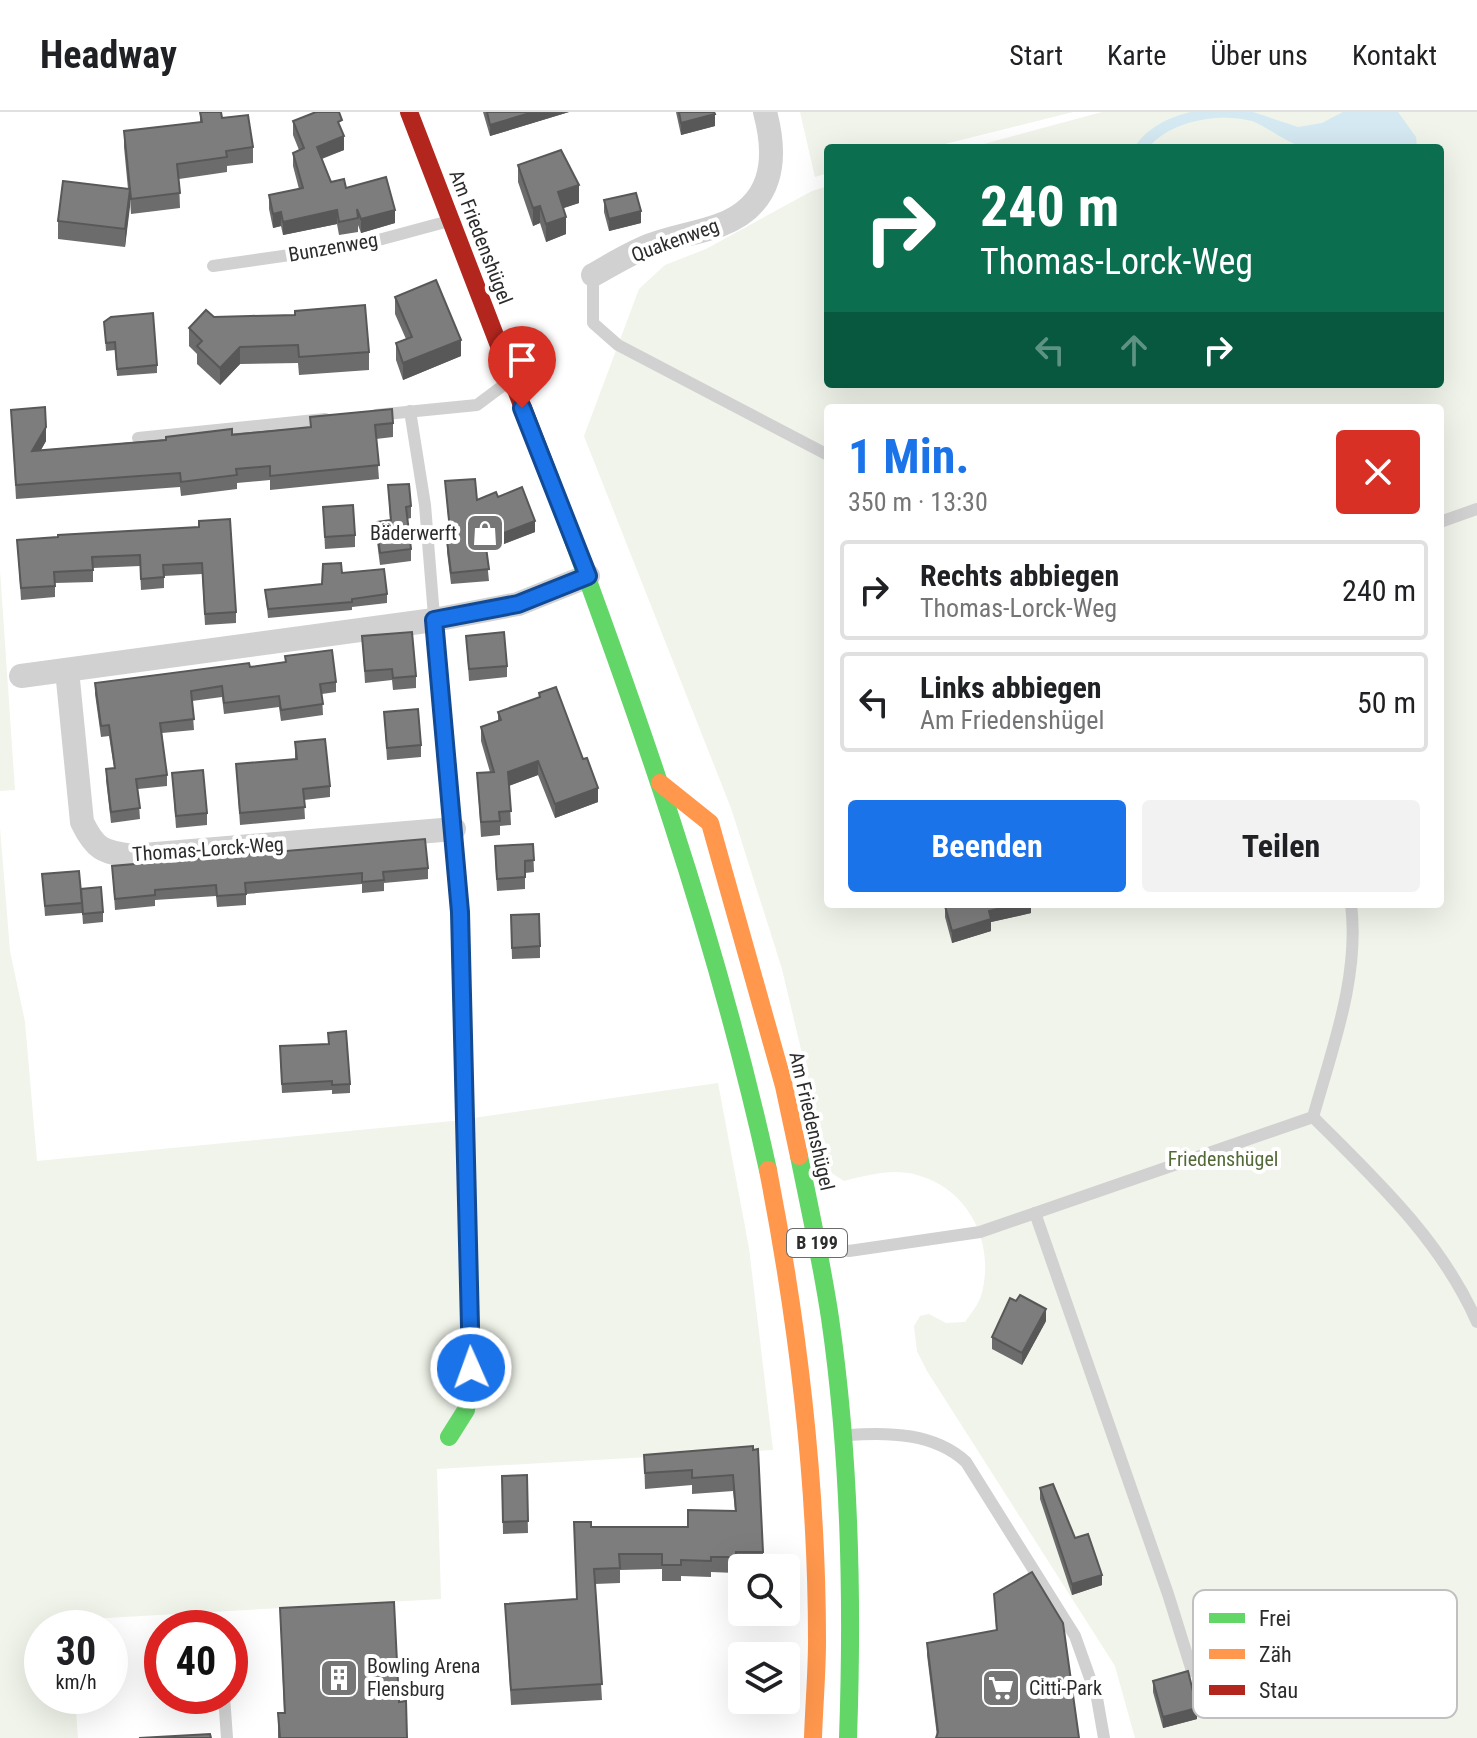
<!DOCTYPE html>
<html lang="de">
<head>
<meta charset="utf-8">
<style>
  :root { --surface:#fff; --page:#f2f2f2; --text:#202124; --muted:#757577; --line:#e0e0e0; --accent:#1a73e8 }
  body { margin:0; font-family:"Roboto Condensed",sans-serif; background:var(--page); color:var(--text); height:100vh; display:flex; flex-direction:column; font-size:30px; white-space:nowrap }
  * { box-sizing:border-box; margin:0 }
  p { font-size:26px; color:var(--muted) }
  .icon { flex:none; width:44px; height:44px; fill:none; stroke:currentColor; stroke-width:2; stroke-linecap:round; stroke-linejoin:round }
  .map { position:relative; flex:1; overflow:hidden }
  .panel { position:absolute; left:824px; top:292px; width:620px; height:504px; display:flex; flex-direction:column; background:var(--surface); border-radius:8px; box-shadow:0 8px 32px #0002 }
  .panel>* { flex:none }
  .guide { position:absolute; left:824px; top:32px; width:620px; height:244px; border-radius:8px; box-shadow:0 8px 32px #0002; background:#0b6e4f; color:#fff; overflow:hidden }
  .controls { position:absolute; left:728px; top:1442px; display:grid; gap:16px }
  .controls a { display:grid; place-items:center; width:72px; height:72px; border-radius:8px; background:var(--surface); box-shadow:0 8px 32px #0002; font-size:40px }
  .speed { position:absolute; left:24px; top:1498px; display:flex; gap:16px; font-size:40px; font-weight:700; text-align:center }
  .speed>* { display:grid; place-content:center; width:104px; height:104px; border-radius:50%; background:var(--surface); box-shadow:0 8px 32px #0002; line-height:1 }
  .speed small { font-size:20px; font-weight:400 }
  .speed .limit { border:12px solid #d22; background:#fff; color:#111 }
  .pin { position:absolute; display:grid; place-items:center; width:68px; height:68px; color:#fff; margin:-82px -34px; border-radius:50% 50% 50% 0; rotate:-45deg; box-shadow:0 0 8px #0007 }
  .pin .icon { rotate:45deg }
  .me { position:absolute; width:88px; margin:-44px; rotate:358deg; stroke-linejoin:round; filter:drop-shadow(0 0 6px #0008) }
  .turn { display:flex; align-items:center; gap:28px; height:168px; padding:0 24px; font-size:36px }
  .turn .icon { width:104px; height:104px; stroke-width:2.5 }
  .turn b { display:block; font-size:56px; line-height:68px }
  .lanes { display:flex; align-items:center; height:76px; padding:0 24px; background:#0003; justify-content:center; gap:40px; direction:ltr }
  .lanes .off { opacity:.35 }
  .round { display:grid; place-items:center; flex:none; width:84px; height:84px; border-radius:8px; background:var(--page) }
  .summary { display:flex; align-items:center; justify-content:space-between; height:136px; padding:0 24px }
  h1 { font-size:48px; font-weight:700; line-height:60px; color:var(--accent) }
  .button { display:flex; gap:16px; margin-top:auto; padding:16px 24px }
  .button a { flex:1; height:92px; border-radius:8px; background:var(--accent); color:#fff; font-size:32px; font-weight:700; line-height:92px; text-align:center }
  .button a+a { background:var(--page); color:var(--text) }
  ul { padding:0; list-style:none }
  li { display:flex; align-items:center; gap:24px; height:100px; margin:0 16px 12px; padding:0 8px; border:4px solid var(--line); border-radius:8px }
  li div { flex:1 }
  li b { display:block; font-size:30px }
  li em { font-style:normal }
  header { display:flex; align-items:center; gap:48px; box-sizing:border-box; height:112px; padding:0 40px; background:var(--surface); border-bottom:2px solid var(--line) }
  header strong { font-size:38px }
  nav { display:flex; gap:44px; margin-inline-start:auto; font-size:28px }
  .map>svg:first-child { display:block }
</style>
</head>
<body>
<header>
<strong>Headway</strong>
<nav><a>Start</a><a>Karte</a><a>Über uns</a><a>Kontakt</a></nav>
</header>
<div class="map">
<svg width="1477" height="1626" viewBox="0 0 1477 1626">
  <rect width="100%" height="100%" fill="#fff"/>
  <g fill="#f0f4ea" fill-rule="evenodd">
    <path d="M800 0H1073L929 36H828V61L815 65Z"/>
    <path d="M1102 0H1477V1626H1135L1115 1554 927 1259 917 1239 914 1214 920 1204 929 1202 946 1211 965 1210C970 1203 978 1193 981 1184 996 1133 970 1077 917 1063 893 1056 868 1063 844 1069L830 1060 782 857 731 696 584 324 639 177 665 153 706 137 812 79 828 74V272H1440V36H969ZM828 296H1440V792H828Z"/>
    <path d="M0 458 15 678 0 679Z"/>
    <path d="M0 716 10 839 25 910 37 1049 453 1009 718 971 749 1136 773 1338 437 1357 441 1487 71 1508V1516H42V1584H75L78 1626H0Z"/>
  </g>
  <path fill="#d5e9f2" d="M1191 0H1253L1298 15 1322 11 1343 0H1398L1416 25 1417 36H1308C1286 32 1272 17 1252 9 1218 0 1170 9 1148 36H1134C1146 16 1169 5 1191 0Z"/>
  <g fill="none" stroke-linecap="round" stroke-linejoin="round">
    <g stroke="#d1d1d1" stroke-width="12">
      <path d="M213 154 360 133 449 109"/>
      <path d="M593 163V211L618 233 828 343"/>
      <path d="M410 299 425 393 434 504"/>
      <path d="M376 303 477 293 509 269"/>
      <path d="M138 326 325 307"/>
      <path d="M1440 410 1477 397"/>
      <path d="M1313 1005C1332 937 1360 864 1351 792"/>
      <path d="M1035 1101 1168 1482 1192 1559"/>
      <path d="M823 1134 849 1139 980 1120 1313 1005C1375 1067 1441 1128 1477 1210"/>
      <path d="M848 1323C889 1320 935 1321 966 1350L1075 1524 1097 1586 1104 1626"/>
      <path d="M224 1584 227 1626"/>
    </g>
    <g stroke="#d1d1d1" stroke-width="24">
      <path d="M593 163C613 152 633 139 654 132 676 124 699 121 720 113 773 93 778 48 765 0"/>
      <path d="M67 558 82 710C95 737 102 740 132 744L454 717"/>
      <path d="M21 564 434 508 518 492 588 464"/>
    </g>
    <g stroke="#63d668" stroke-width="18">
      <path d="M550 366C635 593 716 821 768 1058"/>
      <path d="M799 1044C810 1098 822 1152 830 1206 850 1344 853 1487 848 1626"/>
      <path d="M449 1325 466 1298 471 1256 461 858"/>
    </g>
    <g stroke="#ff974d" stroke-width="18">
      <path d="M660 671 710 711 784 974 799 1044"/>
      <path d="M768 1058C798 1212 817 1371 817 1529 817 1561 814 1594 813 1626"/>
    </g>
    <g stroke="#b3261e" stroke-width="18">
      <path d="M409 0 550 366"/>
      <path d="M434 508 460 800 461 858"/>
    </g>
  </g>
  <g fill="#6c6c6c">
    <path d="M200 0 222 6 253 35V51L227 54V60L179 67 180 96 131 102 130 87 125 135 58 127V109L128 77 124 35V19L200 11Z"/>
    <path d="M483 0H569L490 24Z"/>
    <path d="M676 0H714L715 14 681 23Z"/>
    <path d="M293 9 342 20 344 38 322 47 331 70 346 76 395 111 361 121 358 113V120L339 123 337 112 283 123 281 114 273 116 269 97V83L299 77 293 54V41L299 38 293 23Z"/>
    <path d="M518 53 579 91 563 96 566 122 546 130 540 111 533 114 518 70Z"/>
    <path d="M604 88 641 111 609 119 604 100Z"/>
    <path d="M395 185 461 244 403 268 396 248V231L406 227 395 202Z"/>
    <path d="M214 205 369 240V258L299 263 298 251 240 252 220 273 197 252V242L189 234V216Z"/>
    <path d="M104 210 157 253V261L117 264 115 238 106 239Z"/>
    <path d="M11 298 46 329 41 338 310 315V305L393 311V325L376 327 379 367 270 378V368L237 371V377L181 384 180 375 16 387Z"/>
    <path d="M445 369 477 388 498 385 535 420 486 439 489 469 451 472 447 440V429L450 428Z"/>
    <path d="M388 373 411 394V406L407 407 411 437V449L380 453 376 422V410L390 408Z"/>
    <path d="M323 395 355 423V435L325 437Z"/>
    <path d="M199 415 236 500V511L205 513 202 462 164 464V476L141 478 140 454 93 456V470L55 471V485L21 488 17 428Z"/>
    <path d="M342 461 387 482V491L352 495V498L268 506 265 478 322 472Z"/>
    <path d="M362 524 416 564V576L393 578 392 568 365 571Z"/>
    <path d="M466 524 507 554V565L469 569Z"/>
    <path d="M285 544 336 570V580L322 582 323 603 281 609 279 595 224 602 222 585 192 589 194 618 162 621 167 663V674L138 677 140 707 111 711 106 668V657L114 656 109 624 101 625 95 582V571L250 555 285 550Z"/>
    <path d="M539 581 598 690 555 706 538 663 509 674 511 713 500 714V723L481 725 477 661 490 660 481 629V615L498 609V600L539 585Z"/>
    <path d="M384 600 421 633V645L387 648Z"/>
    <path d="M295 630 330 674V685L304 688 305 707 240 713 236 652 295 647Z"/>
    <path d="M172 661 207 701V713L176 716Z"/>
    <path d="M533 732 534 760 525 761V777L497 779 495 746Z"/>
    <path d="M112 754 428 756V767L384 771V779L362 781V772L246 782V793L217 795 216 784 155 788V794L115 798Z"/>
    <path d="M42 762 81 780 103 800V810L83 812 82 798V801L45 804Z"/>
    <path d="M1031 792V801L991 810V819L952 831 945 805V794Z"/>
    <path d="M511 815 540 834V846L512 847Z"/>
    <path d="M328 921 350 972V981L332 982V978L282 981 280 943 328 932Z"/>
    <path d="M1046 1209 1022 1253 992 1237V1225Z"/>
    <path d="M753 1334 763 1440V1455H736V1461L711 1460V1465L681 1464V1469H662V1457L620 1458V1471L595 1472 602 1588 511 1593 505 1492 576 1487 591 1415H688L735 1399 733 1379 692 1382V1373L645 1377 644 1343Z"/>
    <path d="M527 1363 528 1421 503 1422 502 1364Z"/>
    <path d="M1040 1376 1075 1426 1102 1473 1072 1483 1040 1387Z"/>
    <path d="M1032 1460 937 1624 927 1543V1531L996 1518 994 1482Z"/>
    <path d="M280 1496 399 1590 407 1626H278V1601H284Z"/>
    <path d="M1219 1551 1245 1594 1228 1599 1219 1563Z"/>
    <path d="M1153 1569 1197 1607 1163 1616 1153 1580Z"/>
  </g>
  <g fill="#585858">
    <path d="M533 0H569L490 24V13Z"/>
    <path d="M715 2V14L681 23V11Z"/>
    <path d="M344 24V38L317 48V35Z"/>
    <path d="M579 73V91L558 98V80Z"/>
    <path d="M130 77V95L125 135V117Z"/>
    <path d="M540 94V111L533 114V96Z"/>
    <path d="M337 98V112L283 123V110Z"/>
    <path d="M395 98V111L361 121V107Z"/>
    <path d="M641 99V111L609 119V107Z"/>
    <path d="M281 100V114L273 116V102Z"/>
    <path d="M566 105V122L546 130V112Z"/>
    <path d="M461 228V244L403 268V251Z"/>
    <path d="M240 235V252L220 273V256Z"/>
    <path d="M46 315V329L32 353V339Z"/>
    <path d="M535 409V420L485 439V428Z"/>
    <path d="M538 649V663L508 674V660Z"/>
    <path d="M598 676V690L555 706V692Z"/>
    <path d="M1018 792H1031V801L991 810V819L952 831V819L989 799Z"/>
    <path d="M1046 1197V1209L1022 1253V1241Z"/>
    <path d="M1102 1463V1473L1072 1483V1472Z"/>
    <path d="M1245 1582V1594L1228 1599V1587Z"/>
    <path d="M1197 1596V1607L1163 1616V1605Z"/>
  </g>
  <g fill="#7d7d7d" stroke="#585858" stroke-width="2">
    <path d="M200 0H221L222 6 248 3 253 35 226 39 227 45 177 52 180 81 131 87 124 19 202 10Z"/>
    <path d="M316 0H339L342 8 338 10 344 24 317 35 331 70 344 67 346 76 386 65 395 98 361 107 357 97 358 106 339 110 337 98 283 110 281 100 273 102 269 83 303 76 293 41 304 36 293 9Z"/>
    <path d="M487 0H533L490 13Z"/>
    <path d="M679 0H714L715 2 681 11Z"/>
    <path d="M561 38 579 73 558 80 566 105 546 112 540 94 533 96 518 53Z"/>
    <path d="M63 69 130 77 125 117 58 109Z"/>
    <path d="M636 81 641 99 609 107 604 88Z"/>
    <path d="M436 168 461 228 403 251 396 231 412 225 395 185Z"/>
    <path d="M365 193 369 240 299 245 298 233 240 235 220 256 197 234 202 229 189 216 206 198 214 205 250 204 295 203V199Z"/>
    <path d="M153 201 157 253 117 257 115 230 106 231 104 210 111 205Z"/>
    <path d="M45 295 46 315 32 339 166 328V325L232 317V323L311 315 310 305 392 297 393 311 375 313 379 353 270 364V354L236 357 237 363 181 370 180 361 16 373 11 298Z"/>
    <path d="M475 367 477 388 496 380 498 385 522 375 535 409 485 428 489 457 451 461 447 429 451 428 445 369Z"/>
    <path d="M409 372 411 394 406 395 411 437 380 441 376 410 391 408 388 373Z"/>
    <path d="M353 393 355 423 325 425 323 395Z"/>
    <path d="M230 407 236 500 205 502 202 451 163 453 164 465 141 467 140 443 92 445 93 458 54 460 55 474 21 476 17 428 58 425V423L199 415V409Z"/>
    <path d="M341 451 342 461 384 457 387 482 352 487V490L268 497 265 478 322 472 323 452Z"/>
    <path d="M412 520 416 564 393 566 392 557 365 559 362 524Z"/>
    <path d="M504 520 507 554 469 557 466 524Z"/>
    <path d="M332 538 336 570 320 572 323 592 281 598 279 584 224 591 222 574 191 579 194 607 160 611 167 663 136 667 140 696 111 700 106 657 115 656 109 613 101 614 95 571 249 551 250 555 286 550 285 544Z"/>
    <path d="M556 575 583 647 587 646 598 676 555 692 538 649 508 660 511 699 499 700 500 709 481 710 477 661 494 660 481 615 501 608 498 600 540 585 539 581Z"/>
    <path d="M418 597 421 633 387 636 384 600Z"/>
    <path d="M325 627 330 674 303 677 305 695 240 701 236 652 297 647 295 630Z"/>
    <path d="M203 658 207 701 176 704 172 661Z"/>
    <path d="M425 727 428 756 383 760 384 768 362 770V761L245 771 246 782 217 784 216 773 155 778V783L115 787 112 754Z"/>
    <path d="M533 732 534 748 525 749V765L497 767 495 734Z"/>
    <path d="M79 759 82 791 45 794 42 762Z"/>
    <path d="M101 775 103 800 83 802 81 777Z"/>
    <path d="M950 792H1018L989 799 991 807 952 819 945 794Z"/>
    <path d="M539 802 540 834 512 836 511 803Z"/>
    <path d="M346 919 350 972 332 973V969L282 972 280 934 329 932 328 921Z"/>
    <path d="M1020 1183 1046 1197 1022 1241 992 1225 1010 1186 1016 1189Z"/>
    <path d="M753 1334V1338L758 1337 763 1440H736V1445H711V1449L681 1448V1453H662V1442H619L620 1456 594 1457 602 1572 511 1578 505 1492 577 1487 574 1410H591V1415H688V1398L736 1399 733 1363 692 1366V1358L645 1361 644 1343Z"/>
    <path d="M527 1363 528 1409 503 1410 502 1364Z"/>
    <path d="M1053 1372 1075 1426 1088 1422 1102 1463 1072 1472 1040 1376Z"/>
    <path d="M1032 1460 1063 1511 1079 1626H936L938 1620 927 1531 997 1518 994 1482Z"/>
    <path d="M394 1490 399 1590 406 1589 407 1626H280L278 1601H285L280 1496Z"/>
    <path d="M1188 1559 1197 1596 1163 1605 1153 1569Z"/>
    <path d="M210 1622 211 1626H139Z"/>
  </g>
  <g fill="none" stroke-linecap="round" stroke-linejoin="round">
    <g stroke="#114b97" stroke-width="20">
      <path id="route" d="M471 1256 460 800 434 508 518 492 588 464 522 296"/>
    </g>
    <use href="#route" stroke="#1a73e8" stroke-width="14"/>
  </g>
  <defs>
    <g id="shop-square" transform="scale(2)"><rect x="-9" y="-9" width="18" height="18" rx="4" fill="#767676" stroke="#fff"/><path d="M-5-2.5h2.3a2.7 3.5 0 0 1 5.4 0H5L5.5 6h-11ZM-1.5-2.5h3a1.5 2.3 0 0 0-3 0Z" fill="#fff"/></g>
    <g id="building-square" transform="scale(2)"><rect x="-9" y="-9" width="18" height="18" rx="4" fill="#767676" stroke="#fff"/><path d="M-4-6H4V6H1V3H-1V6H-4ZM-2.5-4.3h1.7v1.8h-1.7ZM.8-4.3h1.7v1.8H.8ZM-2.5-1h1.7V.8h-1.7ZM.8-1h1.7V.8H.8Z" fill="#fff"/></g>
    <g id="supermarket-square" transform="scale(2)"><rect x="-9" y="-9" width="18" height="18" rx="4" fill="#767676" stroke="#fff"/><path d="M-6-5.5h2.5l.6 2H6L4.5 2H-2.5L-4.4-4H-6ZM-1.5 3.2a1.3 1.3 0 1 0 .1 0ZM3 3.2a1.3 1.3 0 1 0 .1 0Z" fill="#fff"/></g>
  </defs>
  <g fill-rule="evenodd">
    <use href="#shop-square" x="485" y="421"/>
    <use href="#building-square" x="339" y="1566"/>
    <use href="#supermarket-square" x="1001" y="1576"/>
  </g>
  <g text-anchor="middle" stroke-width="8" stroke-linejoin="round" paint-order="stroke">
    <rect fill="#fff" stroke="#6b6b6b" stroke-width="2" x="787" y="1117" width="60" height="28" rx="6"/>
    <g font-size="18" font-weight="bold" fill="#2c2c2c">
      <text x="817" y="1137">B 199</text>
    </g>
    <g font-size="20" fill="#2c2c2c" stroke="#fff">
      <text transform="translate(481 125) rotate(69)" y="7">Am Friedenshügel</text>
      <text transform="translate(675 128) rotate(-20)" y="7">Quakenweg</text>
      <text transform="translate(333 135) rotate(-10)" y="7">Bunzenweg</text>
      <text transform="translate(208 737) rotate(-4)" y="7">Thomas-Lorck-Weg</text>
      <text transform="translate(812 1009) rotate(77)" y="7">Am Friedenshügel</text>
    </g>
    <g font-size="20" fill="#2c2c2c" stroke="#fff" text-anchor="start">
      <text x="457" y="428" text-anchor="end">Bäderwerft</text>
      <text x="367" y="1561">Bowling Arena<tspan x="367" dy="23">Flensburg</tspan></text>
      <text x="1029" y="1583">Citti-Park</text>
    </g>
    <g font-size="20" fill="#546938" stroke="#fff">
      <text x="1223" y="1054">Friedenshügel</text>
    </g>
  </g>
  <rect x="1193" y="1478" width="264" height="128" rx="12" fill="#fff" stroke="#c0c0c0" stroke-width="2"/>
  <rect x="1209" y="1501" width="36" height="10" fill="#63d668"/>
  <rect x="1209" y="1537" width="36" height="10" fill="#ff974d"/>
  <rect x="1209" y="1573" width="36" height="10" fill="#b3261e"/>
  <g font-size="22" fill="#2c2c2c">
    <text x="1259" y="1514">Frei</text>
    <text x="1259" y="1550">Zäh</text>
    <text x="1259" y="1586">Stau</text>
  </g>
</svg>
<div class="controls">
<a><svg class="icon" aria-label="search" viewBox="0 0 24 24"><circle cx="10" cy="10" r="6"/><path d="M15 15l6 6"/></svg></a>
<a><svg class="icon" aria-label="layers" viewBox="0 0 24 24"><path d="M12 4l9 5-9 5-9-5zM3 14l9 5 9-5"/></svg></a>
</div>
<div class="speed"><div>30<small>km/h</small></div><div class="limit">40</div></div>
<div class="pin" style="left:522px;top:296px;background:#d93025"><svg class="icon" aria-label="arrive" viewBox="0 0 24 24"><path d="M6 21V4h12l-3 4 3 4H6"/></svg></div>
<svg class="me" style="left:471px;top:1256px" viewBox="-20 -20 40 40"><circle r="17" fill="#1a73e8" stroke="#fff" stroke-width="3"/><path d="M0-11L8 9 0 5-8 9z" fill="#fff"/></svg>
<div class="guide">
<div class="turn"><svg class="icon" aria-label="right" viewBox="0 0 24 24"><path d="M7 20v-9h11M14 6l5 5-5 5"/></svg><div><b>240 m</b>Thomas-Lorck-Weg</div></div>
<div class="lanes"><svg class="icon off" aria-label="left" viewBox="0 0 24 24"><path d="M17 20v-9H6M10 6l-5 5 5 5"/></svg><svg class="icon off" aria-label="ahead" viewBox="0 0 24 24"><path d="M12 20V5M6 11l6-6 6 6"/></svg><svg class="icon" aria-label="right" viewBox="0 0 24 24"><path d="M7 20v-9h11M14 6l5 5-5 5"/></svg></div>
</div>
<section class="panel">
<div class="summary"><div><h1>1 Min.</h1><p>350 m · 13:30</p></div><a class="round" style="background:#d93025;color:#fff"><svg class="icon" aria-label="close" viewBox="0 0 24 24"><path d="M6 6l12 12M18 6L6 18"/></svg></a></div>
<ul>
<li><svg class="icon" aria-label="right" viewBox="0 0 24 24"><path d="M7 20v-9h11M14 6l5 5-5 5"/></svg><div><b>Rechts abbiegen</b><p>Thomas-Lorck-Weg</p></div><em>240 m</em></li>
<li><svg class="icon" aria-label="left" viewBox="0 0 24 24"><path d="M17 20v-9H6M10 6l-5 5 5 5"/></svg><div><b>Links abbiegen</b><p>Am Friedenshügel</p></div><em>50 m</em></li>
</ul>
<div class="button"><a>Beenden</a><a>Teilen</a></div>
</section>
</div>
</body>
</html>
